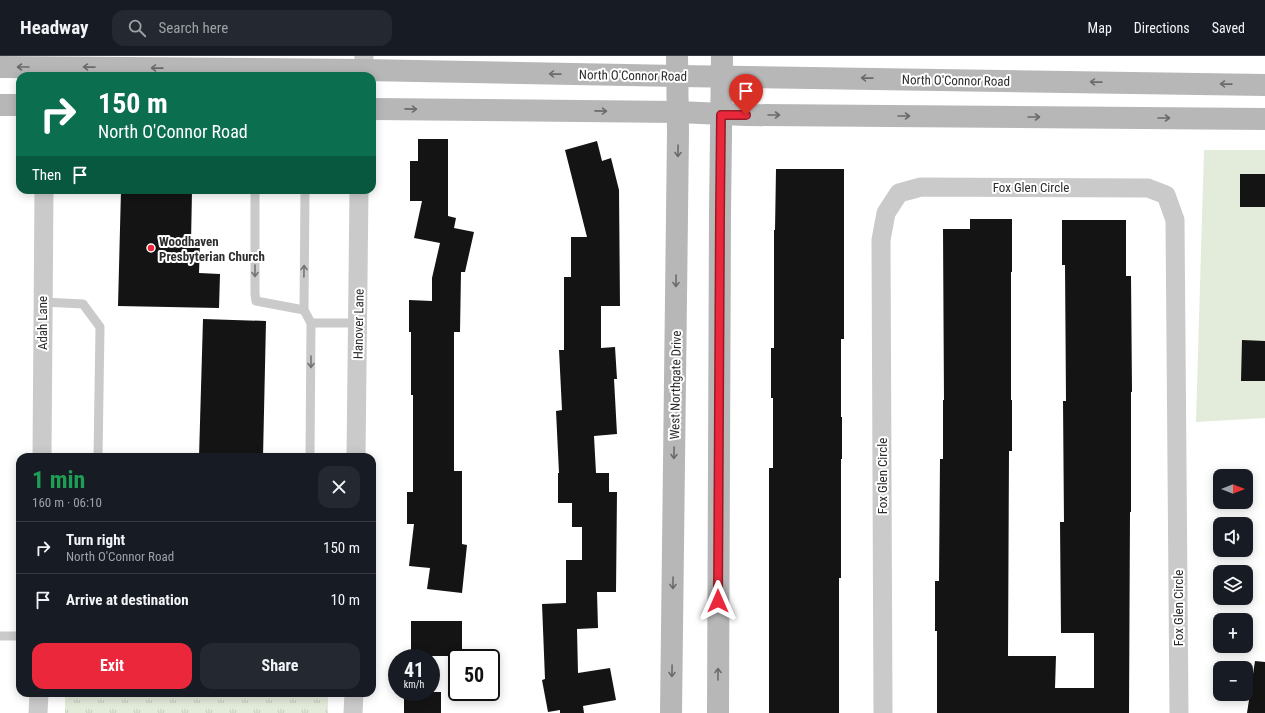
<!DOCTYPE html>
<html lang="en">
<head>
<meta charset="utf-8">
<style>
  :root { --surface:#171b24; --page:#242831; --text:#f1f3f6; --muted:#9ea1a6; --line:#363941; --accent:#eb283b }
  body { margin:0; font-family:"Roboto Condensed",sans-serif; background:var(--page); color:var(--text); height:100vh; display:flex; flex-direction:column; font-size:15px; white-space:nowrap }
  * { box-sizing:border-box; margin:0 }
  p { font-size:13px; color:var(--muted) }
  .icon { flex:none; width:22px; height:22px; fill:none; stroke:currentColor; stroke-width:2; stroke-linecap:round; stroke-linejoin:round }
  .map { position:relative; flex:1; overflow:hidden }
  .details { position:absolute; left:16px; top:397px; width:360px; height:244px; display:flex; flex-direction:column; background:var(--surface); border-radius:12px; box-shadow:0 2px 10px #0003 }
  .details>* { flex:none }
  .hud { position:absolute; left:16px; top:16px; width:360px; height:122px; border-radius:12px; box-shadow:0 2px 10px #0003; background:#0b6e4f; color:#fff; overflow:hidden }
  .needle { width:26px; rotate:90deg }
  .fabs { position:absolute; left:1213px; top:413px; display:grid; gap:8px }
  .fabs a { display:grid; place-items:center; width:40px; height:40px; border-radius:8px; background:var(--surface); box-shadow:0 2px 10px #0003; font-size:20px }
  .speed { position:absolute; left:388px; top:593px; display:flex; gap:8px; font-size:20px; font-weight:700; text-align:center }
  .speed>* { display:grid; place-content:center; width:52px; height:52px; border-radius:50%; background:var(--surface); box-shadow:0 2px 10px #0003; line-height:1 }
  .speed small { font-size:10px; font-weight:400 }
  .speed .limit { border:2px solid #111; border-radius:6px; background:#fff; color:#111 }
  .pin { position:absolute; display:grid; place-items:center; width:34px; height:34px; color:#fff; margin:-41px -17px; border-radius:50% 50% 50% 0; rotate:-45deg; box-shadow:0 0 4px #0007 }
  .pin .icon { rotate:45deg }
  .me { position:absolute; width:44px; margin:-22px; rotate:0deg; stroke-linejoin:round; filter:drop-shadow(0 0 3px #0008) }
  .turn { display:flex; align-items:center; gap:14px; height:84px; padding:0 16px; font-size:18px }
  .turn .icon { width:52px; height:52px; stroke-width:2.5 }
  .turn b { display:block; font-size:28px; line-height:34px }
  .then { display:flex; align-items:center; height:38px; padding:0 16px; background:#0003; gap:8px; font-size:15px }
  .round { display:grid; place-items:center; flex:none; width:42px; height:42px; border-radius:12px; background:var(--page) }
  .headline { display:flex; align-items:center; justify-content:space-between; height:68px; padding:0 16px }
  h1 { font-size:24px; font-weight:700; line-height:30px; color:#1e9e55 }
  .primary-button { display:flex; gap:8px; margin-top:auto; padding:8px 16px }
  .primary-button a { flex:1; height:46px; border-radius:12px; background:var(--accent); color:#fff; font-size:16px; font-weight:700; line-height:46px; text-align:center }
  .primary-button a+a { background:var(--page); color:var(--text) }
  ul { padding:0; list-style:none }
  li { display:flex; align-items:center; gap:12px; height:52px; padding:0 16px; border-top:1px solid var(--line) }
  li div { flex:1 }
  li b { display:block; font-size:15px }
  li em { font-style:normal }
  header { display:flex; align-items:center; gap:24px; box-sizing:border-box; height:56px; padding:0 20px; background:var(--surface); border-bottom:1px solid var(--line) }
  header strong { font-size:19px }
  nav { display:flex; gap:22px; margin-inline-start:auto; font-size:14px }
  .search { width:280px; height:36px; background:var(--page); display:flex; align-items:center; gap:10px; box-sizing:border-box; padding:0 14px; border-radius:12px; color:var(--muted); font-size:15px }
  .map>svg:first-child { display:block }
</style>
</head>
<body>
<header>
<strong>Headway</strong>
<div class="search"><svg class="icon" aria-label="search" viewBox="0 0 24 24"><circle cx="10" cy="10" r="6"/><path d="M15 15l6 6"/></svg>Search here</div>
<nav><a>Map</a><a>Directions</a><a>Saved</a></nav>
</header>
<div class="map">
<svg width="1265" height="657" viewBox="0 0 1265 657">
  <defs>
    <pattern id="park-tufts" width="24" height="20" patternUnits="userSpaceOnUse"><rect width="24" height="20" fill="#e3ebda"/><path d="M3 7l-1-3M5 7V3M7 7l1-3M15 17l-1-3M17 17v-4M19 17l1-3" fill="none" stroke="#c3cabb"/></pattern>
  </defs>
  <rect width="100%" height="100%" fill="#fff"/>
  <path fill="#e3ebda" d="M1204 94H1265V362L1196 366Z"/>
  <rect fill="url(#park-tufts)" x="65" y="637" width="263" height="20"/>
  <g fill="#141414">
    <path d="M418 83H448V160L456 162 454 172 474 176 465 216H461L460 276H454V415H462V488L467 489 462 537 427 533 430 512 409 510 414 468H407V436H413V339H411V276H409V244L432 245V222L440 187 414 182 422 145H410V105H418Z"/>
    <path d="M597 85 602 105 611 102 619 134 620 250H601V292L615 291 617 323H614L617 378 594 380 596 417H609V436H617L616 536H597L598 572 577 573 578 617 610 612 616 644 583 650 584 657H560V654L548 656 542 624 545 623 542 548 566 547V504H582V471H572V447H558V417H559L556 355 562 354 559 294H564V221H571V181H587L565 94Z"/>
    <path d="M776 113H844V283H841V361H842V403H841V522H839V657H769V412H773V342H771V292H774V174H775Z"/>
    <rect x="1240" y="118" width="25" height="33"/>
    <path d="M121 134 192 135 191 186H200L199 217 220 218 219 252 118 250Z"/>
    <path d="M970 163H1012V216H1011V344H1012V395H1009L1008 600H1056L1055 632H1094V577H1061L1060 466H1064L1063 345H1066L1065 209H1062V164H1126V220H1131L1132 336H1131V456H1130L1129 657H937V575H935V525H939L940 403H943V344H944L943 173H970Z"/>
    <path d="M203 263 266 265 263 401H199Z"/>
    <path d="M1242 284 1265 285V325H1241Z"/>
    <rect x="411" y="565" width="51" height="35"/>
    <path d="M1255 605 1265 606V657H1247Z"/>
    <rect x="404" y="636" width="37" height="21"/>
  </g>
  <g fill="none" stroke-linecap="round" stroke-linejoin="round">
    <g stroke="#cacaca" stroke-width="9">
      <path d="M255 134V238L256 245 304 254"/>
      <path d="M304 134 305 135 304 254 311 267 310 401"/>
      <path d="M43 246 83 248 100 271 98 401"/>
      <path d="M311 267H358"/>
      <path d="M0 580H20"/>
    </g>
    <g stroke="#cacaca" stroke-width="19">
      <path d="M363 20 364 0"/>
      <path d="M42 401 44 134"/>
      <path d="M356 401 359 134"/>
      <path d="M38 657 39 637"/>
      <path d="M353 657 354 637"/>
      <path d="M883 657 881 184 886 157 899 137 921 131 1148 132 1166 139 1175 164 1179 657"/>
    </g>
    <g stroke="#b7b7b7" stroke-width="22">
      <path d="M0 11 364 14 678 20 1265 29"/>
      <path d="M0 49H20"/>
      <path d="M372 53 678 56 746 59 1265 63"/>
      <path d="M671 657 678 76 677 0"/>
      <path d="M718 657 720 157 722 0"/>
    </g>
  </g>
  <defs><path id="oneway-shaft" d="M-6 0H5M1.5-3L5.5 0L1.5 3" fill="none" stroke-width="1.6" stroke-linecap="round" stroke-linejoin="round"/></defs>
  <g stroke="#6b6b6b">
    <use href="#oneway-shaft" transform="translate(23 11) rotate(180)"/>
    <use href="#oneway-shaft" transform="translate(89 11) rotate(-179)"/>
    <use href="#oneway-shaft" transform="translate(157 12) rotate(-179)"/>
    <use href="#oneway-shaft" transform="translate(555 18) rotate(-179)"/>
    <use href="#oneway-shaft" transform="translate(867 22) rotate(-179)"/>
    <use href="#oneway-shaft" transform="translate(1096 26) rotate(-179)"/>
    <use href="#oneway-shaft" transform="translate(1226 28) rotate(-179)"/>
    <use href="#oneway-shaft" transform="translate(411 53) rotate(1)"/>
    <use href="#oneway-shaft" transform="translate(601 55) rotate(1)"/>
    <use href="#oneway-shaft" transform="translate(774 59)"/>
    <use href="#oneway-shaft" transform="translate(904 60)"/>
    <use href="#oneway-shaft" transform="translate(1034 61)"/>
    <use href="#oneway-shaft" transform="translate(1164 62)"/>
    <use href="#oneway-shaft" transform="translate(678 95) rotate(91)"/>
    <use href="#oneway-shaft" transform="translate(676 225) rotate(91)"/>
    <use href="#oneway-shaft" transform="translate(674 397) rotate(91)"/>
    <use href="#oneway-shaft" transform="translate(673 527) rotate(91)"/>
    <use href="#oneway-shaft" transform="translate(672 615) rotate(91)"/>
    <use href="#oneway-shaft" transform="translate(718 618) rotate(-90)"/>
  </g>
  <g stroke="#747474">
    <use href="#oneway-shaft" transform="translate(255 215) rotate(90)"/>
    <use href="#oneway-shaft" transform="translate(304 215) rotate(-89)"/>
    <use href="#oneway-shaft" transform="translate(311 306) rotate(90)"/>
  </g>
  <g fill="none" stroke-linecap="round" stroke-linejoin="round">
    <g stroke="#991a26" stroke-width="10">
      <path id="route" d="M718 545 720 157 721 59H746"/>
    </g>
    <use href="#route" stroke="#eb283b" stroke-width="7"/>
  </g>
  <circle fill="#eb283b" stroke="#fff" stroke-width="1.5" cx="151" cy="192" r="4"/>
  <g text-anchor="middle" stroke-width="4" stroke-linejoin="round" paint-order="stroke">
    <g font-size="13" fill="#2d2d2d" stroke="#fff">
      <text transform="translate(633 19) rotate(1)" y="5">North O'Connor Road</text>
      <text transform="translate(956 24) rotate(1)" y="5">North O'Connor Road</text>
      <text x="1031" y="136">Fox Glen Circle</text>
      <text transform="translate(42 267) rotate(-90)" y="5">Adah Lane</text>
      <text transform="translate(358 268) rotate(-89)" y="5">Hanover Lane</text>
      <text transform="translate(675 329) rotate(-89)" y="5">West Northgate Drive</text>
      <text transform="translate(882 420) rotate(-90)" y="5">Fox Glen Circle</text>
      <text transform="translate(1178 552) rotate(-90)" y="5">Fox Glen Circle</text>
    </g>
    <g font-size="13" font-weight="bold" fill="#2d2d2d" stroke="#fff" text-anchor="start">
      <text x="159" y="190">Woodhaven<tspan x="159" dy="15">Presbyterian Church</tspan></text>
    </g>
  </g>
</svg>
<div class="fabs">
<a><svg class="needle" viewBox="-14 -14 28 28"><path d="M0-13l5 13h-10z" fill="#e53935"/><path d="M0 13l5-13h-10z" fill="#9ea1a6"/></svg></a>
<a><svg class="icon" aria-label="sound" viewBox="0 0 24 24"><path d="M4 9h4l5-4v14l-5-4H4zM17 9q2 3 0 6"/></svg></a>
<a><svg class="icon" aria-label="layers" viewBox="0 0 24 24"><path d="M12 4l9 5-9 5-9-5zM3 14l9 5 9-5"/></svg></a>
<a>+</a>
<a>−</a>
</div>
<div class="speed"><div>41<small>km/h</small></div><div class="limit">50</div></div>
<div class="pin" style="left:746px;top:59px;background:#d93025"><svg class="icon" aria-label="arrive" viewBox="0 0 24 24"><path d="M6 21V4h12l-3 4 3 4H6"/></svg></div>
<svg class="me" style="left:718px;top:545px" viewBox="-20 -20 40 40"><path d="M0-17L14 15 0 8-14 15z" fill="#eb283b" stroke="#fff" stroke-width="4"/></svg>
<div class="hud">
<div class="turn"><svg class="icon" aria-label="right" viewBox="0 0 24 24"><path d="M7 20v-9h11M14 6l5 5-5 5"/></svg><div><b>150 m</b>North O'Connor Road</div></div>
<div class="then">Then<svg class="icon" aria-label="arrive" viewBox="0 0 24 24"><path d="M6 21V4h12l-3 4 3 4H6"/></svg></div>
</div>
<section class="details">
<div class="headline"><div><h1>1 min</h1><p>160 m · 06:10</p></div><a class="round"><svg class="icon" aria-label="close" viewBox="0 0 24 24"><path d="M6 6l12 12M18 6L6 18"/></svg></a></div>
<ul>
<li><svg class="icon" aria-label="right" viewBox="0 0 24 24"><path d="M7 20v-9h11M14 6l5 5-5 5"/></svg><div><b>Turn right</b><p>North O'Connor Road</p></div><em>150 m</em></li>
<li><svg class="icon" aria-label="arrive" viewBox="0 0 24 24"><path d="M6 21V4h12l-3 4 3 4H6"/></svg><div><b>Arrive at destination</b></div><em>10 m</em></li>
</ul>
<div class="primary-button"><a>Exit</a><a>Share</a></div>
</section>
</div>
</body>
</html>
